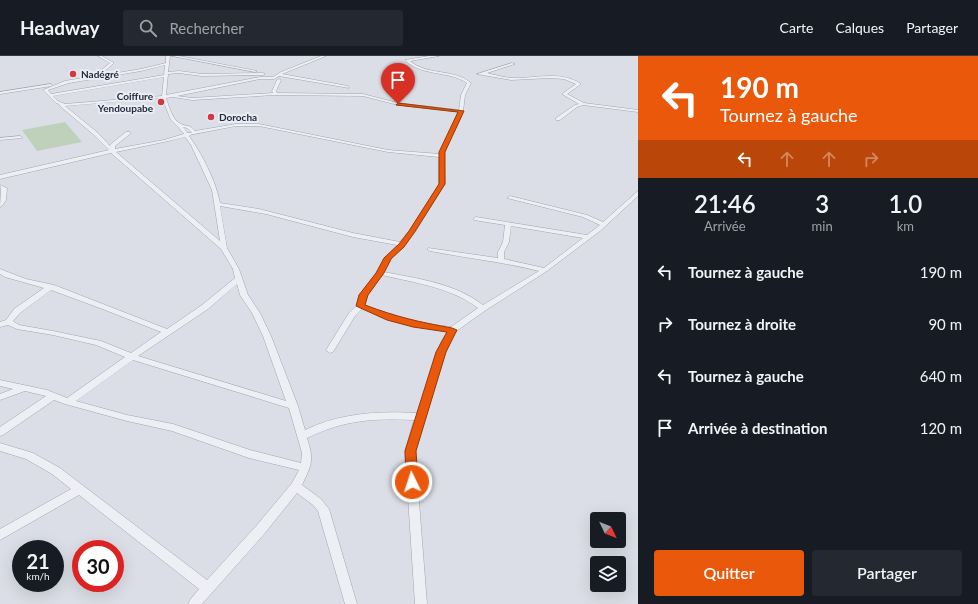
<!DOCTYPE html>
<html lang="fr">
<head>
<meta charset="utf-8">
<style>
  :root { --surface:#171b24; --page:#242831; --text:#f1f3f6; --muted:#9ea1a6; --line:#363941; --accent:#ea580c }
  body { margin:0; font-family:Lato,sans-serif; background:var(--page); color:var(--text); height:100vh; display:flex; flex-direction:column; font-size:15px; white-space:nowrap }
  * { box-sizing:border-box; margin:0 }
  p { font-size:13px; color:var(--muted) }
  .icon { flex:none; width:22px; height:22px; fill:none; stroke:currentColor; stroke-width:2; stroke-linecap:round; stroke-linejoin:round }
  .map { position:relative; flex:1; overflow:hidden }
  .panel { display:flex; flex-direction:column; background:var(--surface); width:340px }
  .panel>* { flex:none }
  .top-card { background:#ea580c; color:#fff; overflow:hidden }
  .needle { width:26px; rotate:133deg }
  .controls { position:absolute; left:590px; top:456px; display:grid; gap:8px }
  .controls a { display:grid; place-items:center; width:36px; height:36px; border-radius:4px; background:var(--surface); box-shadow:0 4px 16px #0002; font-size:20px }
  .speed { position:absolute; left:12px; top:484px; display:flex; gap:8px; font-size:20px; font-weight:700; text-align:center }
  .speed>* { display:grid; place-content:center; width:52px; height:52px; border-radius:50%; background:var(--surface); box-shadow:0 4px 16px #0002; line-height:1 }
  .speed small { font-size:10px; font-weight:400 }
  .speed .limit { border:6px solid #d22; background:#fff; color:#111 }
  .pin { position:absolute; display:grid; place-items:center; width:34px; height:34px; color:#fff; margin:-41px -17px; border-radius:50% 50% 50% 0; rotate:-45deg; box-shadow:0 0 4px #0007 }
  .pin .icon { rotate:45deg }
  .me { position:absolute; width:44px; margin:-22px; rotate:356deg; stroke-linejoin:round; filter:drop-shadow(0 0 3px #0008) }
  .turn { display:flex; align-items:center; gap:14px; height:84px; padding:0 16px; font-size:18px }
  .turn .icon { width:52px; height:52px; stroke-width:2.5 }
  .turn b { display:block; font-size:28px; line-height:34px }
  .lanes { display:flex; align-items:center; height:38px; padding:0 16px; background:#0003; justify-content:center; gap:20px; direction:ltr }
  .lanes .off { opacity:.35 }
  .eta { display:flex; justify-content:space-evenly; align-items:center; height:68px; text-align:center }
  .eta b { font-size:24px; font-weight:600; line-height:28px }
  .action { display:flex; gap:8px; margin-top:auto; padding:8px 16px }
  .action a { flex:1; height:46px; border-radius:4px; background:var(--accent); color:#fff; font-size:16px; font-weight:600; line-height:46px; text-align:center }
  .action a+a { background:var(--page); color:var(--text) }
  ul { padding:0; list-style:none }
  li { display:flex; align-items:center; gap:12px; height:52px; padding:0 16px }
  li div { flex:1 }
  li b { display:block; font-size:15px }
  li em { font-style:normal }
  header { display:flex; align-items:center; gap:24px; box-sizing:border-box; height:56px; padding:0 20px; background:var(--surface); border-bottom:1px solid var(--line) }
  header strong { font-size:19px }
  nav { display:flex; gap:22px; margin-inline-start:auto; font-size:14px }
  .search { width:280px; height:36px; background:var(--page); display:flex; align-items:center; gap:10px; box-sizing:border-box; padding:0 14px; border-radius:4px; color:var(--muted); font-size:15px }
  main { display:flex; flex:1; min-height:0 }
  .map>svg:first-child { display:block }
</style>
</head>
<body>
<header>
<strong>Headway</strong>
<div class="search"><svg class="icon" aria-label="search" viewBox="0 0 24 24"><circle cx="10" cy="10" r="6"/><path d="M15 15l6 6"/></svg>Rechercher</div>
<nav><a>Carte</a><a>Calques</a><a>Partager</a></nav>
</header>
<main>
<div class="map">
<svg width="638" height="548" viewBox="0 0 638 548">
  <rect width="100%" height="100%" fill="#dbdee6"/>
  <path fill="#bfd0bb" d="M65 66 82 86 37 95 22 74Z"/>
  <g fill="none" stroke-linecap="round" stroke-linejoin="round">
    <g stroke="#a0a5b0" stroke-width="1">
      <g id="minor">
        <path d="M98 0H102L114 7 99 20 141 13 166 7V0H170L168 16 179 15 202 18 263 17 265 18 263 19 202 20 179 17 168 18 166 39 260 21H273L281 16 321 0H326L282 18 348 30 349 32 279 20 274 23H260L177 40 192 42 273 37 272 35 277 24 279 23 281 24 276 35 277 37 363 38 398 47 459 54 461 39 467 27C448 14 422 21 405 4L429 0H439L410 5C427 20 453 12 471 27L465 39 463 55 459 66 444 96 445 128 415 176 391 203 384 216C419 223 454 227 483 249L539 215C503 206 466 202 430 195L428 194V192L498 202V196L503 186 505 169 474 164V162L476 161 587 179 600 169 583 161 507 142 510 140 587 159 603 166 638 135V140L600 175 547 215 486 254 455 276 449 286 415 395 427 548H415L405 395 414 364C375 362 343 364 307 382 314 404 312 408 302 429L321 443 329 453 357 548H345L318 455 313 449 297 437 265 477 202 548H188L190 544 199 533 79 439 0 484V473L71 433 52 418 26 403 0 395V387L33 397 60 412 207 524 257 469 292 427 299 414 249 402 172 375 127 365 65 348 54 344 3 379 0 380V371L46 340 25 335 0 344V338L13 333 0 330V324L47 334 67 342 125 301 96 289 53 279 17 273 8 269 0 271V266L6 264 14 253 44 232 5 221 0 218V213L26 223 54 229 167 273 202 249 235 222 233 213 221 193 111 97 0 123V119L109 94 94 79 60 50 59 48 56 47 43 34 65 25 94 20 110 7ZM165 9 164 19 51 38 48 34 69 27 141 15ZM164 21 162 40 65 48 58 45 53 40ZM275 39 363 40 398 49 458 56 440 98 388 94 259 68H236L195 75C189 68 188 71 181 68 172 64 169 50 166 42L173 41 192 44ZM162 42 171 64 179 72 184 78 164 84 115 93V90L130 78V76H126L111 88 110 90 98 77 65 50ZM236 70H259L388 96 439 101V128L409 175 400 186 353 177 259 153 220 147C216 125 202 98 189 80L192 78H194ZM183 71 187 72 192 77H187ZM185 81 191 89 212 134 220 185 116 96 164 86ZM220 150 266 158 353 181 397 189 386 201 377 216 359 239 357 249 349 257 326 294 330 297 333 296 355 260 362 253 391 265 447 276 441 286 417 357C378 355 341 357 305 374L298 350 271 280 260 257 248 239 239 213 227 192ZM511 170 583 182 544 212 504 203V196L509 186ZM382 219C415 227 450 231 478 252L451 271C421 267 392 262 365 249L367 239ZM237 228 240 239 252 257 263 280 286 345 138 300 208 253ZM51 234 100 252 161 276 131 297 101 285 53 275 19 269 13 265 20 257ZM133 304 289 352 302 397 301 407 250 394 173 368 127 359 76 345Z"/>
        <path d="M172 0H179L257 15 255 16Z"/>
        <path d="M512 7 515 8 487 17C495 19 503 21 511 22 535 23 560 14 581 28L567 38 584 47 638 54V56L583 49 577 51 560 64H556V62L575 49 579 48 562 38 576 28 564 23 550 22 511 24 477 18Z"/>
        <path d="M51 28 52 30 0 38V36Z"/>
        <path d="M20 80 22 81V82L0 84V82Z"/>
        <path d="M0 129 7 132 6 144 2 150 0 151 1 133Z"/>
      </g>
    </g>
    <use href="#minor" fill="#edeff4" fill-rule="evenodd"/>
  </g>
  <path fill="#ea580c" stroke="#983908" d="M398 47 464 55 445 96V128L414 177 404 191 391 203 384 217 368 239 365 249C397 261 419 266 452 272L457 274 446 296 416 395 418 426 417 429 412 431 408 429 406 426 405 395 436 296 447 276 413 271 387 264 356 250 359 239 376 217 384 202 399 188 409 175 439 128V96L458 56 396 49Z"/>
  <g fill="#d33841" stroke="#eaedf4" stroke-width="1.5">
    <circle cx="73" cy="18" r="4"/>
    <circle cx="161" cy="46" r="4"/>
    <circle cx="211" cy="61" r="4"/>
  </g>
  <g text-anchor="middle" stroke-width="4" stroke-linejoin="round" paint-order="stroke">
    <g font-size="10" font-weight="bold" fill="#242b3c" stroke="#eaedf4" text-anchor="start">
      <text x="81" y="22">Nadégré</text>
      <text x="153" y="44" text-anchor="end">Coiffure<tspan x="153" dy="12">Yendoupabe</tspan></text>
      <text x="219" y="65">Dorocha</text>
    </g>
  </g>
</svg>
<div class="controls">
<a><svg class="needle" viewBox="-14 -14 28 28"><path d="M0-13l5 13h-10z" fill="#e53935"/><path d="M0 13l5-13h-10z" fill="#9ea1a6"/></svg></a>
<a><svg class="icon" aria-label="layers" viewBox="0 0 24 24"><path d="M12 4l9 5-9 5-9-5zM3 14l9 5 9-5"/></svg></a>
</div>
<div class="speed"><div>21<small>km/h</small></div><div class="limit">30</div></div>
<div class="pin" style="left:398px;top:48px;background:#d93025"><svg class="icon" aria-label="arrive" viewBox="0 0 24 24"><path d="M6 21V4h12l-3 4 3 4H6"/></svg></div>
<svg class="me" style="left:412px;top:426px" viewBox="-20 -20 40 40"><circle r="17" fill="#ea580c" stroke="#fff" stroke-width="3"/><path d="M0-11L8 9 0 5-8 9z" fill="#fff"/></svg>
</div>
<section class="panel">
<div class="top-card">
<div class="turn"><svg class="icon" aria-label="left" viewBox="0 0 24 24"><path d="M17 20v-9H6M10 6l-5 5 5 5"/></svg><div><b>190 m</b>Tournez à gauche</div></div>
<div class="lanes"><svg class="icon" aria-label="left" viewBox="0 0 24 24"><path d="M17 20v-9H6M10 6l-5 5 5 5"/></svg><svg class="icon off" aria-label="ahead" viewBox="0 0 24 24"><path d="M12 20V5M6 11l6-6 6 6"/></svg><svg class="icon off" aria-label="ahead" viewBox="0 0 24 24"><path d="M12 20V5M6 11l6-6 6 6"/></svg><svg class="icon off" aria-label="right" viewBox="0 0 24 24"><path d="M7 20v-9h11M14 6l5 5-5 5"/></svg></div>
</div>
<div class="eta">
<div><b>21:46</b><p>Arrivée</p></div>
<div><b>3</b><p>min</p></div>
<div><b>1.0</b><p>km</p></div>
</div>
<ul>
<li><svg class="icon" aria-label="left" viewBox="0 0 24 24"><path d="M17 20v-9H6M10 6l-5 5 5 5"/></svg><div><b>Tournez à gauche</b></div><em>190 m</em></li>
<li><svg class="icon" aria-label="right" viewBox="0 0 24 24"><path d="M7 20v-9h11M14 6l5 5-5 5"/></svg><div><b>Tournez à droite</b></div><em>90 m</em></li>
<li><svg class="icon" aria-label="left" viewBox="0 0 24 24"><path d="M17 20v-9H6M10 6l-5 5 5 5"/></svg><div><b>Tournez à gauche</b></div><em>640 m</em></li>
<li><svg class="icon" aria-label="arrive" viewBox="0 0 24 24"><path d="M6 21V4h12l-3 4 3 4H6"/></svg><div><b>Arrivée à destination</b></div><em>120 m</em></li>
</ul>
<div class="action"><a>Quitter</a><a>Partager</a></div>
</section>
</main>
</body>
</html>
